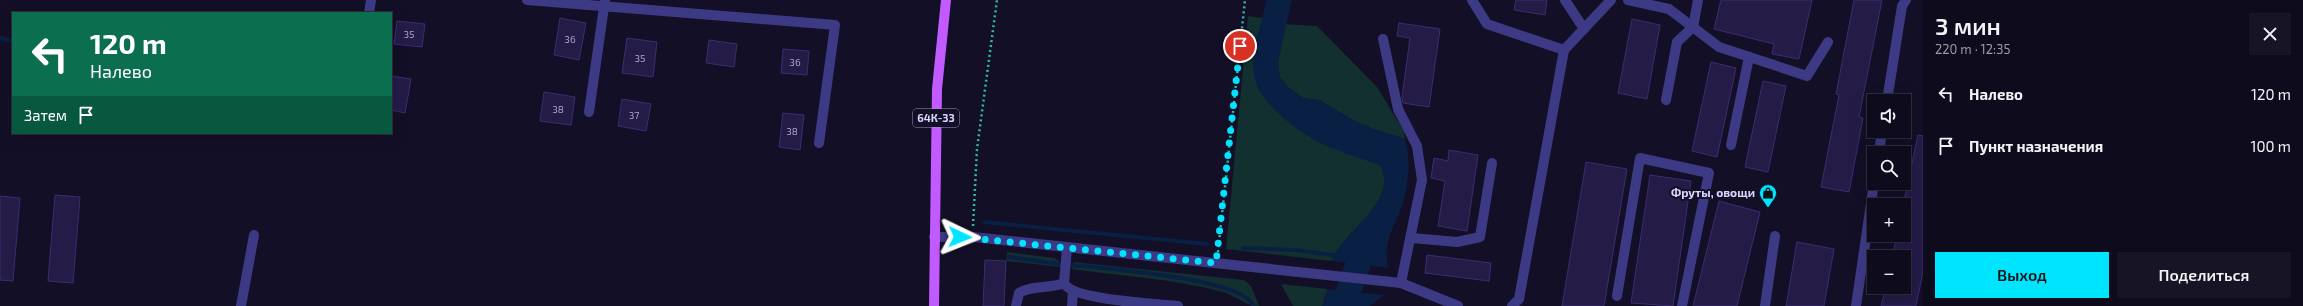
<!DOCTYPE html>
<html lang="ru">
<head>
<meta charset="utf-8">
<style>
  :root { --surface:#0e0b1c; --page:#171425; --text:#f1f3f6; --muted:#9b9ba3; --line:#2e2b3b; --accent:#00e5ff }
  body { margin:0; font-family:"Exo 2",sans-serif; background:var(--page); color:var(--text); height:100vh; display:flex; flex-direction:column; font-size:15px; white-space:nowrap }
  * { box-sizing:border-box; margin:0 }
  p { font-size:13px; color:var(--muted) }
  .icon { flex:none; width:22px; height:22px; fill:none; stroke:currentColor; stroke-width:2; stroke-linecap:round; stroke-linejoin:round }
  .map { position:relative; flex:1; overflow:hidden }
  .details { display:flex; flex-direction:column; background:var(--surface); width:380px }
  .details>* { flex:none }
  .top-card { position:absolute; left:12px; top:12px; width:380px; height:122px; border-radius:0px; box-shadow:0 4px 16px #0002,0 0 0 1px var(--line); background:#0b6e4f; color:#fff; overflow:hidden }
  .controls { position:absolute; left:1867px; top:94px; display:grid; gap:8px }
  .controls a { display:grid; place-items:center; width:44px; height:44px; border-radius:0px; background:var(--surface); box-shadow:0 4px 16px #0002,0 0 0 1px var(--line); font-size:20px }
  .pin { position:absolute; display:grid; place-items:center; width:34px; height:34px; color:#fff; margin:-17px; border:2px solid #fff; border-radius:50%; box-shadow:0 1px 4px #0007 }
  .me { position:absolute; width:44px; margin:-22px; rotate:92deg; stroke-linejoin:round; filter:drop-shadow(0 0 3px #0008) }
  .turn { display:flex; align-items:center; gap:14px; height:84px; padding:0 12px; font-size:18px }
  .turn .icon { width:52px; height:52px; stroke-width:2.5 }
  .turn b { display:block; font-size:28px; line-height:34px }
  .then { display:flex; align-items:center; height:38px; padding:0 12px; background:#0003; gap:8px; font-size:15px }
  .round { display:grid; place-items:center; flex:none; width:42px; height:42px; border-radius:0px; background:var(--page) }
  .head { display:flex; align-items:center; justify-content:space-between; height:68px; padding:0 12px }
  h1 { font-size:24px; font-weight:600; line-height:30px }
  .cta { display:flex; gap:8px; margin-top:auto; padding:8px 12px }
  .cta a { flex:1; height:46px; border-radius:0px; background:var(--accent); color:#111; font-size:16px; font-weight:600; line-height:46px; text-align:center }
  .cta a+a { background:var(--page); color:var(--text) }
  ul { padding:0; list-style:none }
  li { display:flex; align-items:center; gap:12px; height:52px; padding:0 12px }
  li div { flex:1 }
  li b { display:block; font-size:15px }
  li em { font-style:normal }
  main { display:flex; flex:1; min-height:0 }
  .map>svg:first-child { display:block }
</style>
</head>
<body>
<main>
<div class="map">
<svg width="1923" height="306" viewBox="0 0 1923 306">
  <rect width="100%" height="100%" fill="#130f26"/>
  <g fill="#12302f">
    <path d="M1248 16 1263 18 1257 38 1291 124 1323 144 1380 165C1397 194 1359 223 1343 243 1338 249 1335 255 1331 261L1226 249Z"/>
    <path d="M1283 24 1317 26 1377 87 1404 131 1405 139 1373 129 1351 119 1319 100 1303 98 1288 87 1280 77 1278 63Z"/>
    <path d="M1007 252 1054 258 1059 261 1060 267 1006 261Z"/>
    <path d="M1074 262 1244 280 1251 286 1259 306C1245 306 1237 296 1223 292 1174 279 1122 276 1072 269Z"/>
    <path d="M1281 284 1328 289 1322 306H1293Z"/>
  </g>
  <g fill="#0a1f44">
    <path d="M1263 18 1283 24 1278 63 1280 77 1288 87 1303 98 1319 100 1351 119 1373 129 1405 139C1411 160 1409 185 1402 206 1393 230 1383 241 1388 268L1331 261C1335 255 1338 249 1343 243 1359 223 1397 194 1380 165 1361 158 1341 153 1323 144 1299 133 1258 103 1254 75 1250 56 1257 36 1263 18Z"/>
    <path d="M1328 289 1384 295 1370 306H1322Z"/>
  </g>
  <g fill="#130f26">
    <path d="M1329 261 1388 268 1387 270 1331 263Z"/>
    <path d="M1328 287 1384 293V295L1326 289Z"/>
  </g>
  <g fill="none" stroke-linecap="round" stroke-linejoin="round">
    <g stroke="#0a1f44" stroke-width="4">
      <path d="M0 38 13 41"/>
      <path d="M984 222 1207 244"/>
      <path d="M1243 248 1295 250 1340 256"/>
      <path d="M1009 257 1060 264"/>
      <path d="M1072 265C1101 268 1245 278 1253 306"/>
    </g>
    <g stroke="#0a1f44" stroke-width="25">
      <path d="M1267 54 1279 0"/>
      <path d="M1343 306 1366 243 1372 234"/>
    </g>
  </g>
  <g fill="#241b47" stroke="#3b2d73">
    <path d="M1516 0H1547L1545 15 1514 10Z"/>
    <path d="M1721 0H1812L1799 59 1772 54 1774 44 1714 29Z"/>
    <path d="M1854 0H1882L1859 117 1863 118 1849 192 1821 187 1839 95 1836 94Z"/>
    <path d="M560 18 586 23 579 60 554 55Z"/>
    <path d="M1632 19 1660 25 1647 99 1618 93Z"/>
    <path d="M397 21 425 24 422 47 394 44Z"/>
    <path d="M1399 23 1440 29 1429 107 1403 103 1402 97 1410 38 1397 36Z"/>
    <path d="M627 38 657 42 653 77 622 73Z"/>
    <path d="M709 40 737 44 734 67 706 63Z"/>
    <path d="M783 49 809 51 807 75 781 73Z"/>
    <path d="M1711 62 1736 68 1717 157 1692 151Z"/>
    <path d="M391 76 411 79 405 113 391 110Z"/>
    <path d="M1763 81 1786 86 1768 172 1745 167Z"/>
    <path d="M544 92 575 97 571 125 540 121Z"/>
    <path d="M622 99 651 104 646 131 618 126Z"/>
    <path d="M783 113 804 115 800 150 779 147Z"/>
    <path d="M1918 135 1923 136V272L1916 306H1881L1886 287H1904V257H1892L1897 235H1904V201Z"/>
    <path d="M1449 150 1478 155 1467 231 1438 226 1445 181 1431 178 1434 158 1448 161Z"/>
    <path d="M1586 162 1627 169 1604 306H1562Z"/>
    <path d="M1650 175 1691 181 1673 306 1631 303Z"/>
    <path d="M55 195 80 197 73 283 48 281Z"/>
    <path d="M0 196 20 198 13 281 0 280Z"/>
    <path d="M1719 201 1760 212 1737 306H1693Z"/>
    <path d="M1797 242 1834 249 1824 306H1786Z"/>
    <path d="M1427 255 1491 263 1489 281 1425 273Z"/>
    <path d="M985 260 1006 261 1004 306H983Z"/>
  </g>
  <g fill="none" stroke-linecap="round" stroke-linejoin="round">
    <g stroke="#2fb8b0" stroke-width="2.5" stroke-dasharray="2 3" stroke-linecap="butt">
      <path d="M973 226 977 149 997 0"/>
      <path d="M1218 252 1245 0"/>
    </g>
    <g stroke="#3d3a85" stroke-width="10">
      <path d="M527 0 835 25 819 143"/>
      <path d="M1472 0 1487 24 1564 50"/>
      <path d="M1565 0 1584 29"/>
      <path d="M1628 0 1669 9 1719 47 1807 76 1828 42"/>
      <path d="M369 13 371 0"/>
      <path d="M1383 39 1398 109 1417 146 1422 180 1401 283"/>
      <path d="M1666 100 1677 42 1693 27 1698 0"/>
      <path d="M1887 101 1902 6 1906 0"/>
      <path d="M589 112 605 0"/>
      <path d="M1731 145 1749 57"/>
      <path d="M1879 153 1882 131"/>
      <path d="M934 237H973L1401 283 1458 306"/>
      <path d="M1412 238 1457 242 1480 237 1492 163"/>
      <path d="M1067 248 1064 283C1071 300 1158 304 1178 306"/>
      <path d="M1617 296 1640 158 1709 173 1682 306"/>
      <path d="M241 306 254 235"/>
      <path d="M1016 306 1019 293C1032 285 1049 289 1064 283"/>
      <path d="M1072 306 1073 291"/>
      <path d="M1512 306 1519 299 1564 50 1611 0"/>
      <path d="M1765 306 1775 236"/>
      <path d="M1856 306 1874 183"/>
    </g>
    <path stroke="#c25bff" stroke-width="10" d="M934 306 937 89 946 0"/>
  </g>
  <g fill="none" stroke-linecap="round" stroke-linejoin="round">
    <path stroke="#00e5ff" stroke-width="7" stroke-dasharray="0 12.6" d="M960 237 1216 263 1240 46"/>
  </g>
  <defs>
    <g id="shop-pin" transform="scale(0.9)"><path d="M0 17L-7.5 6A9.5 9.5 0 1 1 7.5 6Z" fill="#00e5ff" stroke="#130f26"/><path d="M-5-2.5h2.3a2.7 3.5 0 0 1 5.4 0H5L5.5 6h-11ZM-1.5-2.5h3a1.5 2.3 0 0 0-3 0Z" fill="#111"/></g>
  </defs>
  <g fill-rule="evenodd">
    <use href="#shop-pin" x="1768" y="193"/>
  </g>
  <g text-anchor="middle" stroke-width="4" stroke-linejoin="round" paint-order="stroke">
    <g font-size="10" fill="#aca6d1">
      <text x="409" y="38">35</text>
      <text x="570" y="43">36</text>
      <text x="640" y="62">35</text>
      <text x="795" y="66">36</text>
      <text x="558" y="113">38</text>
      <text x="634" y="119">37</text>
      <text x="792" y="135">38</text>
    </g>
    <rect fill="#130f26" stroke="#9e99be" stroke-width="1" x="913" y="109" width="46" height="18" rx="3"/>
    <g font-size="11" font-weight="bold" fill="#d9d4ff">
      <text x="936" y="122">64К-33</text>
    </g>
    <g font-size="12" font-weight="bold" fill="#d9d4ff" stroke="#130f26" text-anchor="end">
      <text x="1755" y="197">Фруты, овощи</text>
    </g>
  </g>
</svg>
<div class="controls">
<a><svg class="icon" aria-label="sound" viewBox="0 0 24 24"><path d="M4 9h4l5-4v14l-5-4H4zM17 9q2 3 0 6"/></svg></a>
<a><svg class="icon" aria-label="search" viewBox="0 0 24 24"><circle cx="10" cy="10" r="6"/><path d="M15 15l6 6"/></svg></a>
<a>+</a>
<a>−</a>
</div>
<div class="pin" style="left:1240px;top:46px;background:#d93025"><svg class="icon" aria-label="arrive" viewBox="0 0 24 24"><path d="M6 21V4h12l-3 4 3 4H6"/></svg></div>
<svg class="me" style="left:960px;top:237px" viewBox="-20 -20 40 40"><path d="M0-17L14 15 0 8-14 15z" fill="#00e5ff" stroke="#fff" stroke-width="4"/></svg>
<div class="top-card">
<div class="turn"><svg class="icon" aria-label="left" viewBox="0 0 24 24"><path d="M17 20v-9H6M10 6l-5 5 5 5"/></svg><div><b>120 m</b>Налево</div></div>
<div class="then">Затем<svg class="icon" aria-label="arrive" viewBox="0 0 24 24"><path d="M6 21V4h12l-3 4 3 4H6"/></svg></div>
</div>
</div>
<section class="details">
<div class="head"><div><h1>3 мин</h1><p>220 m · 12:35</p></div><a class="round"><svg class="icon" aria-label="close" viewBox="0 0 24 24"><path d="M6 6l12 12M18 6L6 18"/></svg></a></div>
<ul>
<li><svg class="icon" aria-label="left" viewBox="0 0 24 24"><path d="M17 20v-9H6M10 6l-5 5 5 5"/></svg><div><b>Налево</b></div><em>120 m</em></li>
<li><svg class="icon" aria-label="arrive" viewBox="0 0 24 24"><path d="M6 21V4h12l-3 4 3 4H6"/></svg><div><b>Пункт назначения</b></div><em>100 m</em></li>
</ul>
<div class="cta"><a>Выход</a><a>Поделиться</a></div>
</section>
</main>
</body>
</html>
